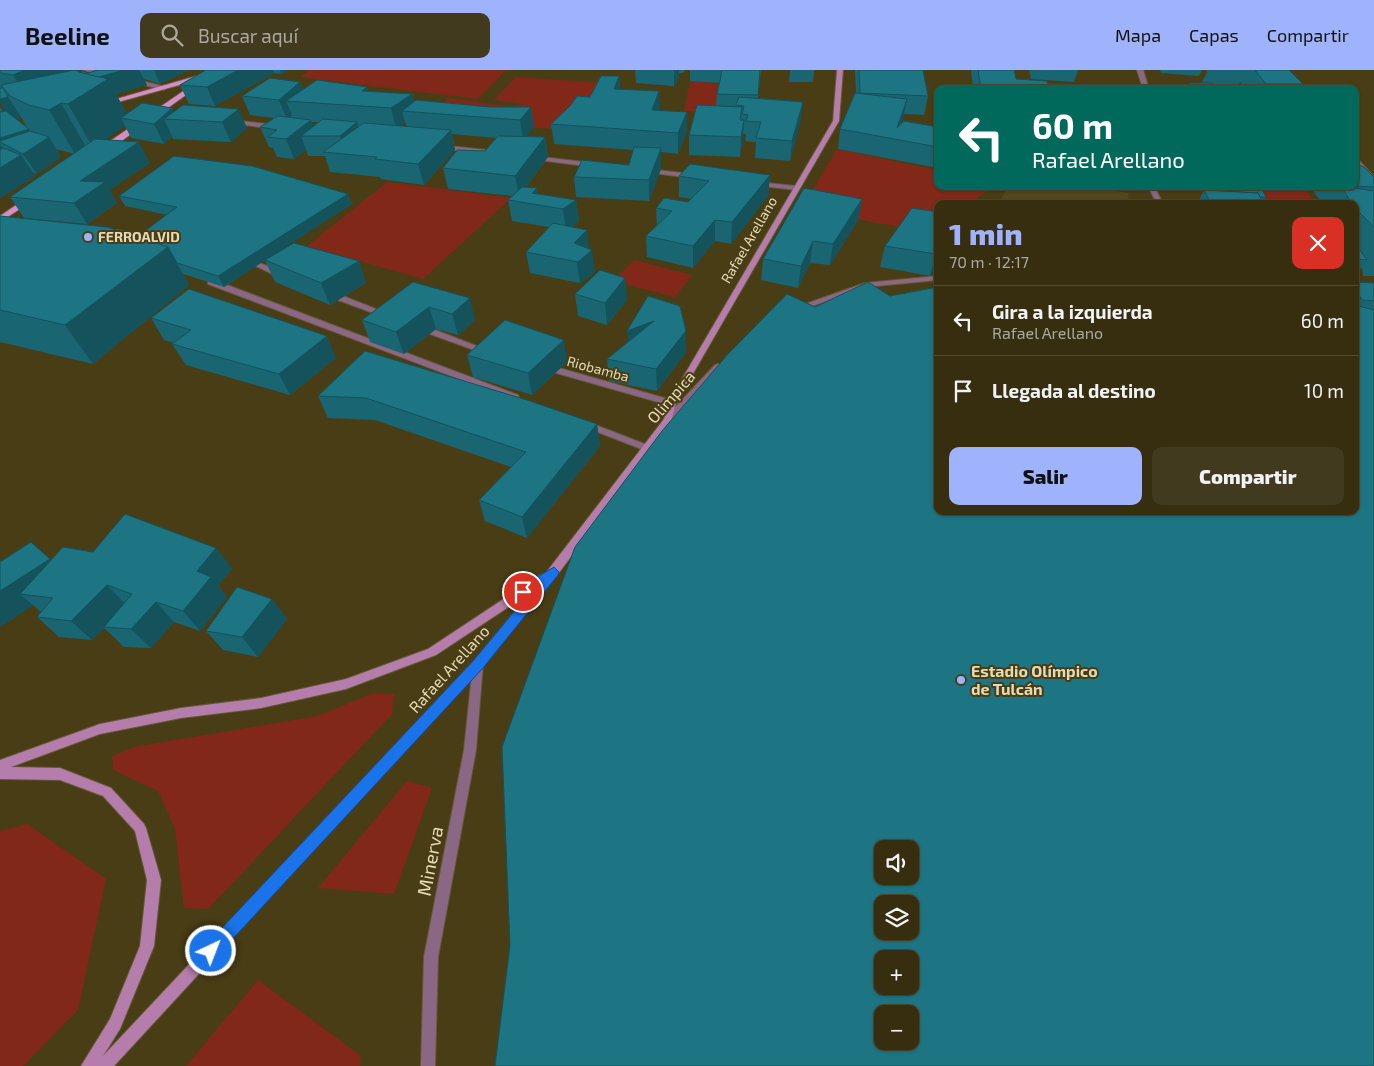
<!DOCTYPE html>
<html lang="es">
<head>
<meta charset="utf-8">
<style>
  :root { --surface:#372e10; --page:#423a1e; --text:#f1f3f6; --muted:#aaa89f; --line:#514a30; --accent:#9fb3fd }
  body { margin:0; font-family:"Exo 2",sans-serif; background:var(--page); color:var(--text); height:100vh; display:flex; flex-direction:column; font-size:19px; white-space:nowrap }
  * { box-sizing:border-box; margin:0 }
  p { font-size:16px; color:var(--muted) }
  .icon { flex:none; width:28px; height:28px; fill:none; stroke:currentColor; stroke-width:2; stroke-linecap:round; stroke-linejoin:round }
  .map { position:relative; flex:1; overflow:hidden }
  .details { position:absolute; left:934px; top:130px; width:425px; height:315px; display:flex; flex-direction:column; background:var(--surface); border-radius:10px; box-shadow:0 1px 4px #0004,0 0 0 1px var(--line) }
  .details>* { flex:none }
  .guide { position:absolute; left:934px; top:15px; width:425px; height:105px; border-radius:10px; box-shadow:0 1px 4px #0004,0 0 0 1px var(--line); background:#00695c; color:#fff; overflow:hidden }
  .buttons { position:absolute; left:874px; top:770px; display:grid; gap:10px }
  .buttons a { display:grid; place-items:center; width:45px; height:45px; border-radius:10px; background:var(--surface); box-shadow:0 1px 4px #0004,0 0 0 1px var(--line); font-size:25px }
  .pin { position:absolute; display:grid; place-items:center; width:42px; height:42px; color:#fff; margin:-21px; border:2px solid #fff; border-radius:50%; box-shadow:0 1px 5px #0007 }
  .me { position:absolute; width:55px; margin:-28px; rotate:43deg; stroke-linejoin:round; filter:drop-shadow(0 0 4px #0008) }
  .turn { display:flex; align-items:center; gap:18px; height:105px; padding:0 15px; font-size:22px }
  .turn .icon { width:65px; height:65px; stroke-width:2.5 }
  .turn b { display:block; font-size:35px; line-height:42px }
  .round { display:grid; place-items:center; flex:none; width:52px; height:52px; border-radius:10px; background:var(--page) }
  .headline { display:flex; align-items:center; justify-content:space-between; height:85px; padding:0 15px }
  h1 { font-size:30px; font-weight:800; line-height:38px; color:var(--accent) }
  .primary-button { display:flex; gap:10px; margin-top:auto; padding:10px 15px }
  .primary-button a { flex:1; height:58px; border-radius:10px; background:var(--accent); color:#111; font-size:20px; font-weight:800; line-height:58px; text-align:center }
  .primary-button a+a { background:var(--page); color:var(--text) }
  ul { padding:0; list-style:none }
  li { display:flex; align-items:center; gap:15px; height:70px; padding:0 15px; border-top:1px solid var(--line) }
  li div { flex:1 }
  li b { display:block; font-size:19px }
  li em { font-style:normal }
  header { display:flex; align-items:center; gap:30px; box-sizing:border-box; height:70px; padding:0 25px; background:var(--accent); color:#111 }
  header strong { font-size:24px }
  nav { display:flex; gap:28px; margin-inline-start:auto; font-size:18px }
  .search { width:350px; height:45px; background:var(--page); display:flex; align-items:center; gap:12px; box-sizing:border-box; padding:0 18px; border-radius:10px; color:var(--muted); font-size:19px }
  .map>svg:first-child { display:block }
</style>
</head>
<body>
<header>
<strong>Beeline</strong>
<div class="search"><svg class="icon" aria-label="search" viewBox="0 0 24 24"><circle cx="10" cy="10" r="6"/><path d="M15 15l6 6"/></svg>Buscar aquí</div>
<nav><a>Mapa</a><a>Capas</a><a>Compartir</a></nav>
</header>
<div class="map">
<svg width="1374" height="996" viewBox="0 0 1374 996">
  <rect width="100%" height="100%" fill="#493d15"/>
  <path fill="#55481a" d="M1009 116H1084L1128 123 1129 134H998Z"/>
  <g fill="#822819">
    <path d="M310 0H506L478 29 300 7Z"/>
    <path d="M516 7 603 13 568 60 427 50 448 28 513 37 524 34 494 30Z"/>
    <path d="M690 11 721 14 716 43 684 41Z"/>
    <path d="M1035 12 1114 16 1116 19H1037Z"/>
    <path d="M837 79 937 100 938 116 995 117 978 127 974 134H938L937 164 802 139Z"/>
    <path d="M387 112 511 128 423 209 307 176Z"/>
    <path d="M1255 116H1303L1316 134H1266Z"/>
    <path d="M634 190 692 205 675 227 613 211Z"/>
    <path d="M371 624H394L392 644 208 839 184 838 175 759 158 721 113 700 112 686 134 677 318 646Z"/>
    <path d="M407 711 432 718 394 824 318 818Z"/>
    <path d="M27 754 106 809 78 940 23 996H0V761Z"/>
    <path d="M258 910 361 986 360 996H186Z"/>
  </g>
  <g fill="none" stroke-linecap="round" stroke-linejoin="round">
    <g stroke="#655932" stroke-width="2">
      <g id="service">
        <path d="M83 0H93L108 4 105 6Z"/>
        <path d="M134 9 166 17 167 18 164 20 132 12Z"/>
      </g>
    </g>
    <g stroke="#655932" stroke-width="2">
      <g id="pedestrian">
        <path d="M208 210H214L518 325 519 327 515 330 512 329 208 214Z"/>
        <path d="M585 351 650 376 651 378 650 380H644L582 356 581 354 582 352Z"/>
      </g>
    </g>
    <g stroke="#655932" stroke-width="2">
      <g id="minor">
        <path d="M1137 0H1143L1149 19H1143Z"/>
        <path d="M233 50 275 55 278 57 275 59 231 53V51Z"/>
        <path d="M441 75 486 80 489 82 486 84 439 78 438 77Z"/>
        <path d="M533 86 593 93 596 95 593 97 531 89 530 88Z"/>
        <path d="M1355 86 1374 107V113L1372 112 1355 92Z"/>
        <path d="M647 99 692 104 695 106 692 108 645 102V100Z"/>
        <path d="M756 112 796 116 799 118 796 120 754 115 753 114Z"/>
        <path d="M1148 116H1154L1163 134H1157Z"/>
        <path d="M116 160 151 166 154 168 151 170 114 163 113 162Z"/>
        <path d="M247 188 285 203 286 205 279 207 245 191 244 190Z"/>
        <path d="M938 206V210L866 217 798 241H792L791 239 865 213Z"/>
        <path d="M327 222H333L391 245 390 247H384L327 226Z"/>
        <path d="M419 256H425L492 282 491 284H485L419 260Z"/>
        <path d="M545 294 675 331 676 333 672 336 542 299 541 297Z"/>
        <path d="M718 294 721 295V299L671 352H665V348L715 295Z"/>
        <path d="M478 589 482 591 483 594 476 680 438 887 435 996H421L424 887 464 680 473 594 474 591Z"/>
      </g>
    </g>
    <g stroke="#655932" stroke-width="2">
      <path id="secondary" d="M837 0H843L839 51 676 333 671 352 558 504 482 597 114 996H81L110 949 140 876 147 810 135 761 103 726 60 710 0 709V690L100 654 181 638 261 628 346 609 428 579 540 505 545 504 664 349 668 333 833 51ZM531 522 474 591 103 986 120 959 154 876 161 810 146 758 144 754 111 718 60 698 11 697 100 664 181 648 261 638 346 619 436 585Z"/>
    </g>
    <g stroke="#655932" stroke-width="2">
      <g id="primary">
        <path d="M214 0H221L106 82H100V78L201 9 104 36 101 34 102 33 200 5 203 8Z"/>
        <path d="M28 127 35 129 0 152V146Z"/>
      </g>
    </g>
    <use href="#service" fill="#8a6784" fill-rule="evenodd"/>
    <use href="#pedestrian" fill="#8a6784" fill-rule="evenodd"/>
    <use href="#minor" fill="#8a6784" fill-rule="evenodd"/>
    <use href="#secondary" fill="#b47dab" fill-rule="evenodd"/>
    <use href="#primary" fill="#d38dc9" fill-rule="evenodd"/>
  </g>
  <g fill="#196572" fill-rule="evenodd">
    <path d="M0 0H74L79 2 88 3 98 0H189L160 14 144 9 147 15 116 24 127 44 172 38 174 42 183 35 247 58 231 72 173 69 172 66 164 74 131 68 125 56 104 70 150 93 109 120 117 133 87 154 24 148 10 127 74 84 56 79 61 87 37 104 32 102 35 106 0 128V37L3 42 5 41 0 33ZM21 47 28 59 14 48Z"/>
    <path d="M206 0H289L281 4 274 3 215 36 189 34 180 15Z"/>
    <path d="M635 0H685L683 3H679V7L674 16 636 13Z"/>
    <path d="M690 0H761L758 28 803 32 800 52 790 91 755 88 756 72 745 71 746 64H743L740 87 689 85V65L716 36 717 24 719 13 690 11Z"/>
    <path d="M790 0H814L813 12H789Z"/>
    <path d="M855 0H923L928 26 924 45 904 44 901 54 938 57V98L838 79 840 59 856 23Z"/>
    <path d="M971 0H1014L1016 9 1050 19H973Z"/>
    <path d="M1029 0H1078L1074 12 1031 9Z"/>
    <path d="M1160 0H1202L1199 6 1161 3Z"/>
    <path d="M1206 0H1289L1303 14 1301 19H1245L1240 12 1237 18 1187 19 1189 13H1203L1202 12 1207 2Z"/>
    <path d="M619 6 620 19 660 40 687 61 678 84 661 82V99L649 131 576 127 574 107 629 95 633 80 554 74 551 54Z"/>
    <path d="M367 17 368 21 412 24 414 32 490 37H531L534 57 526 66 545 67 548 87 526 117 537 124 576 130 579 151 571 157 589 179 595 202 580 213 530 203 526 182 549 157 512 151 508 130 513 126 448 119 443 98 485 81 496 68 452 64 455 80 424 115 381 109 380 107 330 102 325 86H308L306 80 294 89 277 87 273 78 269 77 260 57 274 48 250 45 242 26 302 20ZM312 52H319L313 57ZM405 52 407 57 399 56Z"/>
    <path d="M1355 95 1374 107V206H1363L1362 197 1355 206V134H1323L1309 116H1355Z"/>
    <path d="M770 105 768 126 731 174 715 171 693 198 647 187 646 166 657 155 656 138 688 132 691 129 679 127V106Z"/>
    <path d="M1220 116H1260L1266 127 1263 132 1264 134H1197L1204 120 1218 121Z"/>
    <path d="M348 124 352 134 274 184 359 191 366 213 330 235 275 212 265 190 224 217 183 204 189 215 93 294 0 272V146L137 167 167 145 125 136 119 126Z"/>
    <path d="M862 129 858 150 830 195 810 193 798 218 761 210 763 189Z"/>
    <path d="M938 142V193L930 206 880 197 885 176Z"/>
    <path d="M413 212 475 250 458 265 436 259 404 284 370 272 362 250Z"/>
    <path d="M1355 212 1374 213V996L815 237 890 226 1355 441Z"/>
    <path d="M575 224 627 230 607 255 578 246Z"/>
    <path d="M151 248 336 288 290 325 186 295 172 274 174 273 164 270Z"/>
    <path d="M365 281 597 354 600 376 527 468 485 451 479 430 511 397 375 350 328 348 318 326Z"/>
    <path d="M686 282 657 321 609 311 607 289Z"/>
    <path d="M467 285 567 292 532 325 473 307Z"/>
    <path d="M216 478 232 499 218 515 227 527 200 561 174 552 151 578 124 577 104 558 92 570 59 567 37 547 41 542 33 535 0 557V492L51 490 93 482Z"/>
    <path d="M272 529 287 549 258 587 223 580 206 561Z"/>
  </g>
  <g fill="#14525c">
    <path d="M0 0H74L75 2 61 33 86 77 75 84 49 40 24 24 13 5Z"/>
    <path d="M124 0H139L147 15 116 24 130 50 121 48 125 56 93 78 68 34 90 9Z"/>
    <path d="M154 0H189L160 14Z"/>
    <path d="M238 0H273L274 3 215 36 207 17Z"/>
    <path d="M280 0H289L281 4Z"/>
    <path d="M674 0H679V7L674 16Z"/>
    <path d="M619 6 620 25 614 19Z"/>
    <path d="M300 12 306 32 286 31 292 45 287 49 279 30Z"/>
    <path d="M367 17 372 36 362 21Z"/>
    <path d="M0 19 8 27 21 47 10 49 0 33Z"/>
    <path d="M659 21 660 40H652Z"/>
    <path d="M412 24 416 42 402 41 405 52 396 58 391 38Z"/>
    <path d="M907 29 903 49 896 69 897 58Z"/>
    <path d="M803 32 800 52 790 91 792 71Z"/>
    <path d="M531 37 534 57 523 70 520 50Z"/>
    <path d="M172 38 178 50 164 49 172 66 164 74 154 54Z"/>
    <path d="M239 39 247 58 231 72 222 52Z"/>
    <path d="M687 42V61L678 84V63Z"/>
    <path d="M311 50 317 66H301L306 80 294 89 286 69Z"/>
    <path d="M744 50 743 70 740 87 741 67Z"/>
    <path d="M357 52 363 72 346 84 340 66Z"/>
    <path d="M29 59 38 74 49 67 61 87 37 104 23 84 0 72V68Z"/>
    <path d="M451 60 455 80 424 115 418 94Z"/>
    <path d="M545 67 548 87 519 126 515 106Z"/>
    <path d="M139 72 150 93 110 120 117 133 87 154 74 133 80 111Z"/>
    <path d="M0 74 10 90 21 85 35 106 0 128Z"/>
    <path d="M661 78V99L649 131V110Z"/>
    <path d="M770 105 768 126 731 174 732 152Z"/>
    <path d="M537 118 539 135 532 123Z"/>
    <path d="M348 124 352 134 224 217 218 206Z"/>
    <path d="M862 129 858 150 830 195 833 174Z"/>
    <path d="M576 130 579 151 566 160 563 139Z"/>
    <path d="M715 150V171L693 198V176Z"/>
    <path d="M587 160 589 181 592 180 595 202 580 213 574 173Z"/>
    <path d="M813 171 810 193 798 218 801 196Z"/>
    <path d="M168 177 189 215 93 294 65 255Z"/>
    <path d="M938 181V193L930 206 936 184Z"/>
    <path d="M359 191 366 213 330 235 321 213Z"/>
    <path d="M625 208 627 230 607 255 605 233Z"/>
    <path d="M470 228 475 250 458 265 452 244Z"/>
    <path d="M429 237 436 259 404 284 396 262Z"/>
    <path d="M654 251 629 282 627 261Z"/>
    <path d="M686 261V282L657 321 656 299Z"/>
    <path d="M327 266 336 288 290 325 279 304Z"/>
    <path d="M564 270 567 292 532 325 528 303Z"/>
    <path d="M597 354 600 376 527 468 522 447Z"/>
    <path d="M216 478 232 499 218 515 227 527 200 561 183 541 197 501Z"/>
    <path d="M50 489 71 509 20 524 33 535 0 557V521Z"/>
    <path d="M107 515 126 535 104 557V558L92 570 71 551Z"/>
    <path d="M272 529 287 549 258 587 242 567Z"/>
    <path d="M156 532 174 552 151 578 131 559Z"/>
  </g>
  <g fill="#1d7584" stroke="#14525c" fill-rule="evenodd">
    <path d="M0 0H25L13 5 0 3Z"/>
    <path d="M74 0 108 9 68 34 61 33 49 40 29 35 10 26 1 15Z"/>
    <path d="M98 0H124L99 7 79 2 83 1 88 3Z"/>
    <path d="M206 0H238L207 17 180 15Z"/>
    <path d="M722 0H760L758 25 717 24 721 6Z"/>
    <path d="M859 0H923L928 26 860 23Z"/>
    <path d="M978 0H1014L1016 9 1047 11 1050 19 1016 17V19H981Z"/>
    <path d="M1255 0H1289L1303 14H1266Z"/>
    <path d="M601 6H619L614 19 659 21 652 40 687 42 678 63 551 54 570 36 577 26 590 27Z"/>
    <path d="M270 8 300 12 279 30 242 26Z"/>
    <path d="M317 10 367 17 362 21 412 24 391 38 286 31Z"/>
    <path d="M1189 13H1212L1216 19H1194Z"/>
    <path d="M0 18H3L8 27 0 29Z"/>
    <path d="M855 23 907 29 897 58 904 51 938 57V77L840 59Z"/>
    <path d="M739 27 803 32 792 71 756 68 761 52 746 51 748 45 742 44 744 36 736 35Z"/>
    <path d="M416 30 490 37H531L520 50 402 41Z"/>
    <path d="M142 33 172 38 154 54 121 48Z"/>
    <path d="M183 35 239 39 222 52 164 49Z"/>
    <path d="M697 35 742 37 740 50H744L741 67 689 65Z"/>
    <path d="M6 41 29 59 0 68V42Z"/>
    <path d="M278 46 311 50 286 69 268 67 277 60 260 57Z"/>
    <path d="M323 49 357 52 340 66H301Z"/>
    <path d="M364 53 451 60 418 94 375 89 377 87 323 82Z"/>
    <path d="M30 61 49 67 23 84 0 72V71Z"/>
    <path d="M498 66 545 67 515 106 443 98 457 80 485 81Z"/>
    <path d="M95 69 139 72 80 111 105 112 74 133 10 127Z"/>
    <path d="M634 77 661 78 649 110 574 107 582 90 629 95Z"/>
    <path d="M3 78 21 85 0 98V80Z"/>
    <path d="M174 86 252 96 348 124 218 206 177 193 168 177 137 167 177 137 119 126Z"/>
    <path d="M690 94 770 105 732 152 715 150 693 176 646 166 672 141 656 138 664 128 688 132 709 111 679 106Z"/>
    <path d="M1355 95H1359L1364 97 1374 107V117L1355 116Z"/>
    <path d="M1232 116H1260L1266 127H1260L1258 123 1234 122Z"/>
    <path d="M1341 116 1374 121V157L1355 138V134H1352Z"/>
    <path d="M522 117 537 118 532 123 576 130 563 139 508 130Z"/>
    <path d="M804 118 862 129 833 174 813 171 801 196 763 189Z"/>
    <path d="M1204 120 1258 123 1264 134H1211Z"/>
    <path d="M912 138 938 142V181L936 184 885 176Z"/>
    <path d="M0 146 107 157 168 177 65 255 0 240Z"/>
    <path d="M553 153 587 160 574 173 592 180 578 192 526 182Z"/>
    <path d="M294 173 359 191 321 213 265 190Z"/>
    <path d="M1355 173 1367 190 1355 189Z"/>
    <path d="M600 200 625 208 605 233 575 224Z"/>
    <path d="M413 212 470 228 452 244 429 237 396 262 362 250Z"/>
    <path d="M868 212 890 226 938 217V441H1355V235L1374 240V996H495L510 875 502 677 575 477 662 361 728 284 787 224 815 237ZM882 779H910V806H882ZM882 834H910V861H882ZM882 889H910V916H882ZM882 944H910V971H882Z"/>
    <path d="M1355 212 1374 213V231L1362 230 1355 219Z"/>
    <path d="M189 219 327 266 279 304 172 274 191 260 151 248Z"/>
    <path d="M648 226 680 236 686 261 656 299 607 289 654 251 627 261Z"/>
    <path d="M505 250 564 270 528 303 467 285Z"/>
    <path d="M365 281 527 330 597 354 522 447 479 430 526 382 366 328 318 326Z"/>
    <path d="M125 444 216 478 197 501 211 507 183 541 156 532 131 559 104 557 132 524 107 515 71 551 37 547 53 528 20 524 63 477 93 482Z"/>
    <path d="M31 472 50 489 0 521V492Z"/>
    <path d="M237 517 272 529 242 567 206 561Z"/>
  </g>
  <path fill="#1a73e8" stroke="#114b97" d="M554 497 559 502 558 505 483 598 216 887 211 889 205 887 203 881 205 876 474 590 528 525H519L517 522 519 518Z"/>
  <g fill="#9fb3fd" stroke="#493d15" stroke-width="2">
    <circle cx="88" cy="167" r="5"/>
    <circle cx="961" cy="610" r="5"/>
  </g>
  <g text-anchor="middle" stroke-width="4" stroke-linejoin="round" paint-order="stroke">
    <g font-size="14" font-weight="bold" fill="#e6dab6" stroke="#493d15" text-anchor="start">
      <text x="98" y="172">FERROALVID</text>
    </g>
    <g font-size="14" fill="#e6dab6" stroke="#493d15">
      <text transform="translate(749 170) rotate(-60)" y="5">Rafael Arellano</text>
      <text transform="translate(598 299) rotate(15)" y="5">Riobamba</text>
    </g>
    <g font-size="16" fill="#e6dab6" stroke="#493d15">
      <text transform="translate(671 327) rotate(-49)" y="6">Olimpica</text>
      <text transform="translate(449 599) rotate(-48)" y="6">Rafael Arellano</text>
    </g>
    <g font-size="16" font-weight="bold" fill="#e6dab6" stroke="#493d15" text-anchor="start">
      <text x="971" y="607">Estadio Olímpico<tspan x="971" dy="18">de Tulcán</tspan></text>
    </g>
    <g font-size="19" fill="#e6dab6" stroke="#493d15">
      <text transform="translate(430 791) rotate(-79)" y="7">Minerva</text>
    </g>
  </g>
</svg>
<div class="buttons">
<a><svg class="icon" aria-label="sound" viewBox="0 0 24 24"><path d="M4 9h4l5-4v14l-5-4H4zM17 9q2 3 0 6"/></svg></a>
<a><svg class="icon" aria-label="layers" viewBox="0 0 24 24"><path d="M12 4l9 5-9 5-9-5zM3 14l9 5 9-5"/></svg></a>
<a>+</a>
<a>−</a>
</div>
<div class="pin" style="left:523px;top:522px;background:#d93025"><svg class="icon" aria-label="arrive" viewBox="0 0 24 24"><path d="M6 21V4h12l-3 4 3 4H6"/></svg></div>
<svg class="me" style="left:211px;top:881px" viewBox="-20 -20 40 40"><circle r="17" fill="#1a73e8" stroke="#fff" stroke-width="3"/><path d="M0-11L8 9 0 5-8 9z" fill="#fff"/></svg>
<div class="guide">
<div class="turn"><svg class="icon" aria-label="left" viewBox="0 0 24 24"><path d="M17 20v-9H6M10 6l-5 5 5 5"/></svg><div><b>60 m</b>Rafael Arellano</div></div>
</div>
<section class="details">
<div class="headline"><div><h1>1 min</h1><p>70 m · 12:17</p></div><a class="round" style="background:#d93025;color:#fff"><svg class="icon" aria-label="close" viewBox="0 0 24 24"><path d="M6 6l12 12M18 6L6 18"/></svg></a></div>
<ul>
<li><svg class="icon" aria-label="left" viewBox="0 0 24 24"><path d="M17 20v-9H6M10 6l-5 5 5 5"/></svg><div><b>Gira a la izquierda</b><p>Rafael Arellano</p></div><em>60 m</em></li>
<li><svg class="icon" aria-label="arrive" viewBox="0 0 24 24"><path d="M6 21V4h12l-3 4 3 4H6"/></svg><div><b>Llegada al destino</b></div><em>10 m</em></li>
</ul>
<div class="primary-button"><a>Salir</a><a>Compartir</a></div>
</section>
</div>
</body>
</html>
